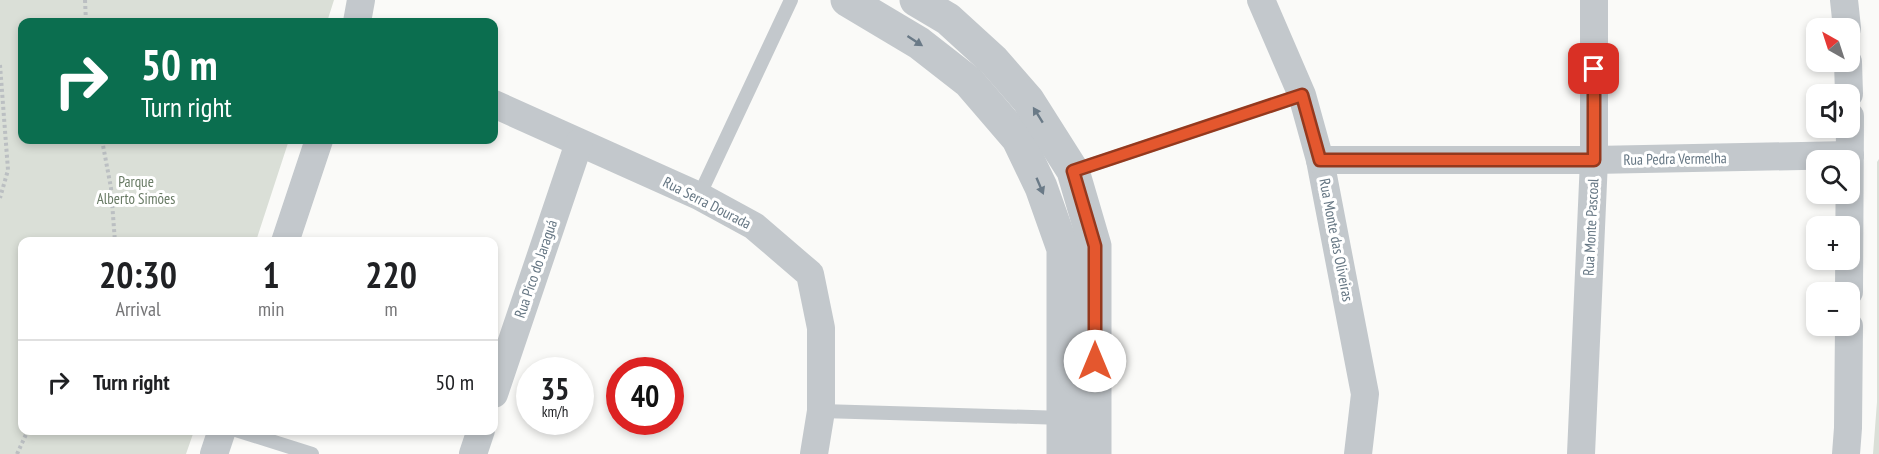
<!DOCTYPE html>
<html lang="en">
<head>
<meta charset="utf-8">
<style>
  :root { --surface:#fff; --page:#f6f6f6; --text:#202124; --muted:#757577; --line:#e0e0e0 }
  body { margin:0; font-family:"PT Sans Narrow",sans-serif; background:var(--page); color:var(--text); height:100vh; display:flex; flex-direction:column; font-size:22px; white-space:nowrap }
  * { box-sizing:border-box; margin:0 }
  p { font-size:20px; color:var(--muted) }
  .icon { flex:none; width:33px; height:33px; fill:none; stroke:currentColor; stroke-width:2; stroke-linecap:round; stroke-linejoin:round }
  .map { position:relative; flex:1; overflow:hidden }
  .panel { position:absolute; left:18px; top:237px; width:480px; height:198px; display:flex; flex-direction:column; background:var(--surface); border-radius:12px; box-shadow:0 3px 9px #0003 }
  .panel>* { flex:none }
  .top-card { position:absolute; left:18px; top:18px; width:480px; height:126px; border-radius:12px; box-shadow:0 3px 9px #0003; background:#0b6e4f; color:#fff; overflow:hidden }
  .needle { width:39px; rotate:321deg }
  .fabs { position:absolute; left:1806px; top:18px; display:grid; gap:12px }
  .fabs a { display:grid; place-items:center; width:54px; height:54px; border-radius:12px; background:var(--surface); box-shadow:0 3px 9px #0003; font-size:30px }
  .speed { position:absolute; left:516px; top:357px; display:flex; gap:12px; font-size:30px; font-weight:700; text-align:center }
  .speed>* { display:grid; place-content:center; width:78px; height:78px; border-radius:50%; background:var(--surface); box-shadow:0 3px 9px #0003; line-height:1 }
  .speed small { font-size:15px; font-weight:400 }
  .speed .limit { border:9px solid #d22; background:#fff; color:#111 }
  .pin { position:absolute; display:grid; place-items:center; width:51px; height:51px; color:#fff; margin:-26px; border-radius:12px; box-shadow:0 3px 9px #0006 }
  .me { position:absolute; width:66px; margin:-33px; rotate:0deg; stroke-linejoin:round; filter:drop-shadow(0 0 4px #0008) }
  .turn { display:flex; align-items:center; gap:21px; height:126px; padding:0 24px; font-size:27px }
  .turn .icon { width:78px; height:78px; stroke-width:2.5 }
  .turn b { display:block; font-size:42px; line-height:51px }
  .eta { display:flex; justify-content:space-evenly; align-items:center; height:102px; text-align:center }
  .eta b { font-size:36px; font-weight:700; line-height:42px }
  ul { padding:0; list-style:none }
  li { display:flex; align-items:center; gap:18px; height:84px; padding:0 24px; border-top:2px solid var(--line) }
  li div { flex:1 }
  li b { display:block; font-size:22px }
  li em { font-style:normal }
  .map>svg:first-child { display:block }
</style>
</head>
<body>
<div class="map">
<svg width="1879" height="454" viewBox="0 0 1879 454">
  <rect width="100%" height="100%" fill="#fafaf8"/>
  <g fill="#dadfd7">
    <path d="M0 0H334L327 22H22V140H289L256 241 22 242V430L194 431 186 454H0Z"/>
    <path d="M1879 159V454H1873L1877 402V162Z"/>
  </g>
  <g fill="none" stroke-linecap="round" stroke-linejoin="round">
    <g stroke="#bbbfc2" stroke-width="4" stroke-dasharray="3 3" stroke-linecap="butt">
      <path d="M85 0 86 22"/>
      <path d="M0 65 8 170 0 198"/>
      <path d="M102 140 111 188 115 242"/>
      <path d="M17 454 28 430"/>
    </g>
    <g stroke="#c3c8cc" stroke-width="14">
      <path d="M1073 171 1302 95"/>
      <path d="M699 196 791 0"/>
      <path d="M821 411 1064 418"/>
      <path d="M236 430 312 454"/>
    </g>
    <g stroke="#c3c8cc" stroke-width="28">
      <path d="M1261 0 1302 95 1320 160 1365 394 1358 454"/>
      <path d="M1844 0 1847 28"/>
      <path d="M357 22 361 0"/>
      <path d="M1848 62 1849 94"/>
      <path d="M494 104 699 196 754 226 810 274 821 328V411L814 454"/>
      <path d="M1320 160H1594L1850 155"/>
      <path d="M285 242 319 140"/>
      <path d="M1849 292 1850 116"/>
      <path d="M494 394 579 143"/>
      <path d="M214 454 222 430"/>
      <path d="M473 454 481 430"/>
      <path d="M1581 454 1594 160V0"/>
      <path d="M1846 454 1848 428 1849 326"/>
    </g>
    <g stroke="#c3c8cc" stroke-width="33">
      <path d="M847 0 919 43 969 82 1018 139 1041 187 1063 249V454"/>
      <path d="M916 0 948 19 994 61 1028 100 1073 171 1095 246V454"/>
    </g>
  </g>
  <defs><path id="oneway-solid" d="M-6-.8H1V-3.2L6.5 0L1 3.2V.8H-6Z" transform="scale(1.5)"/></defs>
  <g fill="#6a7a87">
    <use href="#oneway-solid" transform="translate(915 41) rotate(33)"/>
    <use href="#oneway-solid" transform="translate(1038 115) rotate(-122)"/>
    <use href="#oneway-solid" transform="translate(1040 186) rotate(67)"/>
  </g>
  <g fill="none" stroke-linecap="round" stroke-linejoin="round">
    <g stroke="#94391e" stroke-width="15">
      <path id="route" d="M1095 361V246L1073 171 1302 95 1320 160H1594V69"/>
    </g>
    <use href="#route" stroke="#e4572e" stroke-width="10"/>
  </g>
  <g text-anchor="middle" stroke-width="6" stroke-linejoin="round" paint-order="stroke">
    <g font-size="15" fill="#657683" stroke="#fff">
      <text transform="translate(1675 159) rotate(-1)" y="5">Rua Pedra Vermelha</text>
      <text transform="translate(707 203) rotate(27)" y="5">Rua Serra Dourada</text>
      <text transform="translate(1591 227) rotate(-87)" y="5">Rua Monte Pascoal</text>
      <text transform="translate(1336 240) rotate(79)" y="5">Rua Monte das Oliveiras</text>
      <text transform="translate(536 269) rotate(-71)" y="5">Rua Pico do Jaraguá</text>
    </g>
    <g font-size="15" fill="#687a64" stroke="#fff">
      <text x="136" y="187">Parque<tspan x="136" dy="17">Alberto Simões</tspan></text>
    </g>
  </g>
</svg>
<div class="fabs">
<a><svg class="needle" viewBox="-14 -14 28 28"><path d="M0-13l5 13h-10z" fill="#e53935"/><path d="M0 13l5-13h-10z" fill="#757577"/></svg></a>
<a><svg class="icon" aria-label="sound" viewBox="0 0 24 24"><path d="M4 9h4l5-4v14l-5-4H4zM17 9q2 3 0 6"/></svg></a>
<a><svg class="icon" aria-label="search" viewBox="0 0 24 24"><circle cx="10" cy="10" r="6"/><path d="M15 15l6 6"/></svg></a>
<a>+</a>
<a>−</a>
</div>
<div class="speed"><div>35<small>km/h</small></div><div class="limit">40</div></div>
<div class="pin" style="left:1594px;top:69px;background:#d93025"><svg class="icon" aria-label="arrive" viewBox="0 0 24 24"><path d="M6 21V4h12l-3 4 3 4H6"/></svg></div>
<svg class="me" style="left:1095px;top:361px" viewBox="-20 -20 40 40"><circle r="19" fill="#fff"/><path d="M0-13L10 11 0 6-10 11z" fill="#e4572e"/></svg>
<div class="top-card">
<div class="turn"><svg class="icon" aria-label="right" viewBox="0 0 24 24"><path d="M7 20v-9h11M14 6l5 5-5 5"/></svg><div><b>50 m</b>Turn right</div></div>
</div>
<section class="panel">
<div class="eta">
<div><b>20:30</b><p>Arrival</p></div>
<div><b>1</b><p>min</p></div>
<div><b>220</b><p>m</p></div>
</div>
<ul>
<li><svg class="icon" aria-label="right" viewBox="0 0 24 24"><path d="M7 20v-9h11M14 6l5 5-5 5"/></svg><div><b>Turn right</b></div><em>50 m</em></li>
</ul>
</section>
</div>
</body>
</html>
